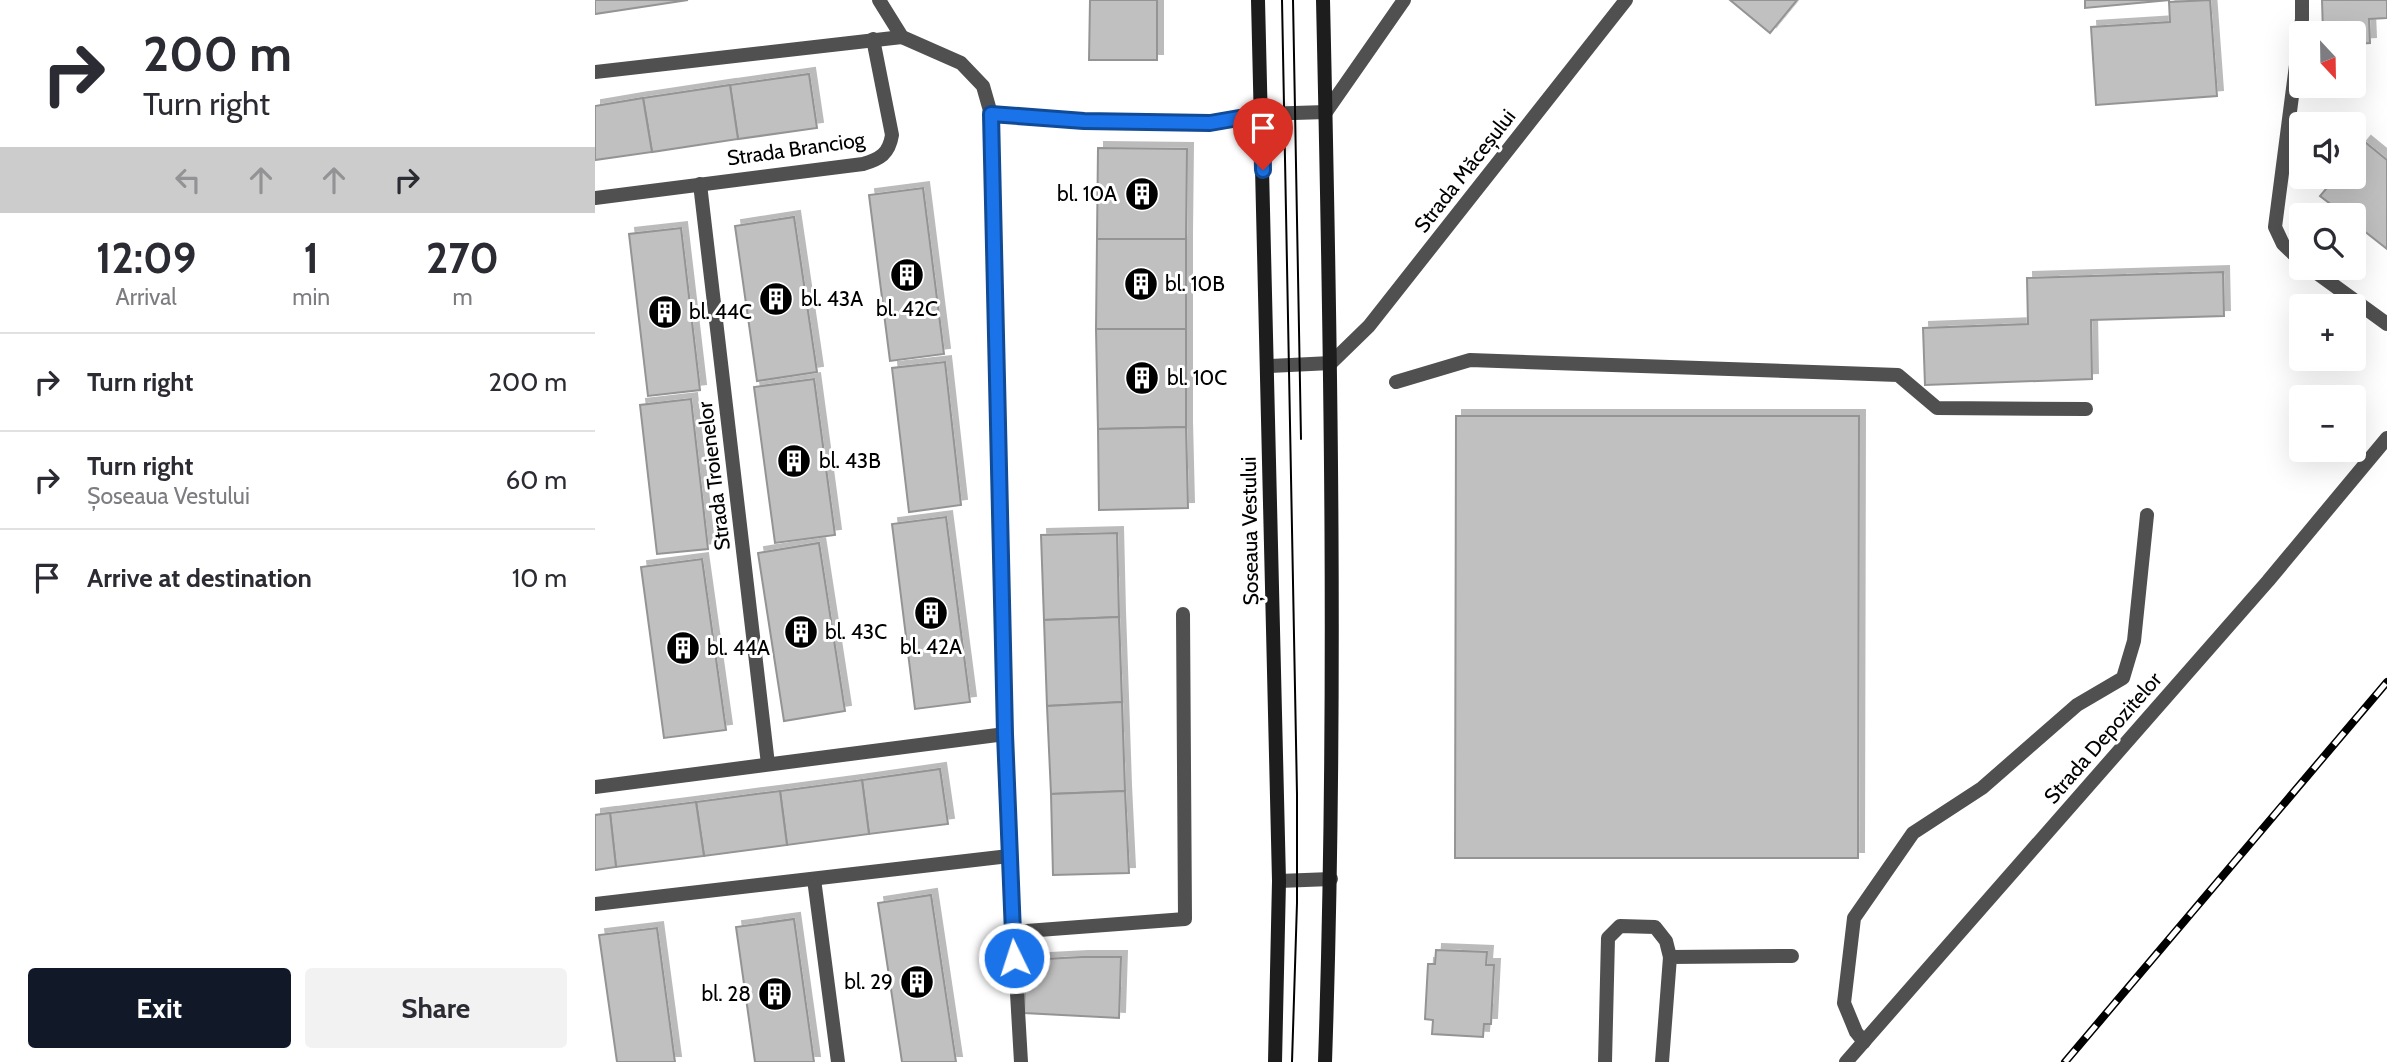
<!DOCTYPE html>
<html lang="en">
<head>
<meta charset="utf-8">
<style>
  :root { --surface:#fff; --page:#f2f2f3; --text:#2b2b33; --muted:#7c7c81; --line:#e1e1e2; --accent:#111827 }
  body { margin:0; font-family:Cabin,sans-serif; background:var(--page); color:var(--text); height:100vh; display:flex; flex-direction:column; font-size:26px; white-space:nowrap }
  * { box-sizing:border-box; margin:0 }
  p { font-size:23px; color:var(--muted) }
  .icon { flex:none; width:38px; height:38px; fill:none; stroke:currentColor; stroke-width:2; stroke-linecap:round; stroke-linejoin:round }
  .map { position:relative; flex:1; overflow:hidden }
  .side { display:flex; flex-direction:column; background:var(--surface); width:595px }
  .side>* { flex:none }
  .banner { background:#fff; color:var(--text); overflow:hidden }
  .needle { width:46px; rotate:158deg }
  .buttons { position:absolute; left:1694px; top:21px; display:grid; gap:14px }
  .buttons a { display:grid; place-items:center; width:77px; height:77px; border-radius:7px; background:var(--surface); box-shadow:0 7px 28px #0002; font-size:35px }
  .pin { position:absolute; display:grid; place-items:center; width:60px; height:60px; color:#fff; margin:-72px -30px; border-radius:50% 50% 50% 0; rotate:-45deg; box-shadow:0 0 7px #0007 }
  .pin .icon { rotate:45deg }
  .me { position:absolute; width:77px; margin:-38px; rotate:356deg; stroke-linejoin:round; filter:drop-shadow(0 0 5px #0008) }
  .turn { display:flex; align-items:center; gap:24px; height:147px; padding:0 28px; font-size:32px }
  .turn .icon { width:91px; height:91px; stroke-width:2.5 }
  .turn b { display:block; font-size:49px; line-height:60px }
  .lanes { display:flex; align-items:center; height:66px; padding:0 28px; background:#0003; justify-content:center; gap:35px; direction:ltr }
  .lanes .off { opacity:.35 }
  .eta { display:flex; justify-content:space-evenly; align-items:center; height:119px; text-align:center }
  .eta b { font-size:42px; font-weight:700; line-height:49px }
  .cta { display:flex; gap:14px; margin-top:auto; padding:14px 28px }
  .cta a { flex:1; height:80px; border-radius:7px; background:var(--accent); color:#fff; font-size:28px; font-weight:700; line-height:80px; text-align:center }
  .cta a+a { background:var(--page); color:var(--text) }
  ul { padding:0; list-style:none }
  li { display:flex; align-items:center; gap:21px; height:98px; padding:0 28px; border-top:2px solid var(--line) }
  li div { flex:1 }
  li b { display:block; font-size:26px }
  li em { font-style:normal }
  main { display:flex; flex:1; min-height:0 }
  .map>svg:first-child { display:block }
</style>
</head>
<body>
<main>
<section class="side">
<div class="banner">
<div class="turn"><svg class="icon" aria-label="right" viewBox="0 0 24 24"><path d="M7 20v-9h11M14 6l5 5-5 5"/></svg><div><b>200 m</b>Turn right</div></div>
<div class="lanes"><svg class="icon off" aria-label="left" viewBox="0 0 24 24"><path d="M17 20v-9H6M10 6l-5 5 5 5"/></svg><svg class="icon off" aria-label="ahead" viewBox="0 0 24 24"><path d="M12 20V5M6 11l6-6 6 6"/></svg><svg class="icon off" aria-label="ahead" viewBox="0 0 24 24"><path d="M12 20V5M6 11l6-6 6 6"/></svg><svg class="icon" aria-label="right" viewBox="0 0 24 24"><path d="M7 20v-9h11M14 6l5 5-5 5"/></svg></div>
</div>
<div class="eta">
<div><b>12:09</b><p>Arrival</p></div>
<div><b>1</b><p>min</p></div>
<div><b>270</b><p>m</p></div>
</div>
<ul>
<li><svg class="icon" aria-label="right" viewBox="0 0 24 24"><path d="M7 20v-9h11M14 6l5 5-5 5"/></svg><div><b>Turn right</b></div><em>200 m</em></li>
<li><svg class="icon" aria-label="right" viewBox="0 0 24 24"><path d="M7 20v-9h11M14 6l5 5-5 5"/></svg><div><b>Turn right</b><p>Șoseaua Vestului</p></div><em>60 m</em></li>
<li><svg class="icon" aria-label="arrive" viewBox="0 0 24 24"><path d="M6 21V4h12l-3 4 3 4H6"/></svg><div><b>Arrive at destination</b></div><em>10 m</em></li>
</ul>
<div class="cta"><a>Exit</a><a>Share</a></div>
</section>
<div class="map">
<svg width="1792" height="1062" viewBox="0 0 1792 1062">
  <defs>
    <filter id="shadow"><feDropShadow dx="6" dy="-6" stdDeviation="0" flood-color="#0004"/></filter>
  </defs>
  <rect width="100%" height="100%" fill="#fff"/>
  <g fill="#c0c0c0" stroke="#949494" stroke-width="2" filter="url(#shadow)">
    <path d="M0 0H93L0 14Z"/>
    <path d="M495 0H562V60H494Z"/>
    <path d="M1135 0H1202L1175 33Z"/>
    <path d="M1490 0H1575L1490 8Z"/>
    <path d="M1615 0 1622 96 1501 105 1496 27 1575 22 1574 2Z"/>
    <path d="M1727 0H1792V18L1774 19 1775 43 1759 44V33H1728Z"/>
    <path d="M214 74 222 128 143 139 135 85Z"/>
    <path d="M135 85 143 139 57 152 48 98Z"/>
    <path d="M48 98 57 152 0 160V106Z"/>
    <path d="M1770 142 1792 160V249L1759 223V215H1750L1725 196 1741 177H1759V155Z"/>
    <path d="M503 148 592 149 591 239H502Z"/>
    <path d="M328 188 349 354 295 361 274 195Z"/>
    <path d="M199 217 222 372 162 381 140 226Z"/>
    <path d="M86 228 105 390 53 396 34 234Z"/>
    <path d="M502 239H591V329H501Z"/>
    <path d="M1628 272 1629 316 1496 320 1497 379 1330 385 1328 328 1433 324 1432 278Z"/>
    <path d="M501 329H591V427L503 429Z"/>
    <path d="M350 362 366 505 314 512 297 368Z"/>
    <path d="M219 379 240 535 180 543 159 387Z"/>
    <path d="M96 399 113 549 62 554 45 405Z"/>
    <path d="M861 416H1264L1263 858H860Z"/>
    <path d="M591 427 593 508 504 510 503 429Z"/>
    <path d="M351 517 375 702 320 709 297 524Z"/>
    <path d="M522 533 524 617 449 620 446 535Z"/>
    <path d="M224 543 250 711 189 721 163 553Z"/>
    <path d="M107 559 131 730 69 738 46 567Z"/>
    <path d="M524 617 527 702 452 706 449 620Z"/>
    <path d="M527 702 530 791 456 794 452 706Z"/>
    <path d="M345 769 353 824 274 834 267 780Z"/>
    <path d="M267 780 274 834 192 845 185 791Z"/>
    <path d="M185 791 192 845 109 856 101 802Z"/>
    <path d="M530 791 534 873 458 875 456 794Z"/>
    <path d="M101 802 109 856 21 867 15 813Z"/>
    <path d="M15 813 21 867 0 870V815Z"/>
    <path d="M336 895 361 1062H307L283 903Z"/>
    <path d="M199 919 219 1062H160L141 927Z"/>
    <path d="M62 928 80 1062H22L4 935Z"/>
    <path d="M841 950 892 952 891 965H899L896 1024H889L888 1037 837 1034 838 1020 830 1019 833 964H840Z"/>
    <path d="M487 957H526L524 1018 429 1013 431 960Z"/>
  </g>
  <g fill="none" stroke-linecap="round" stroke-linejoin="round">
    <g stroke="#505050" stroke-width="14">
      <path d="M396 114 489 121 615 123 667 114"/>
      <path d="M1706 261 1688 244 1680 227 1707 19V0"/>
      <path d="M1715 268 1792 324"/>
      <path d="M673 366 736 363"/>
      <path d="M801 382 875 360 1303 375 1342 408 1491 409"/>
      <path d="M684 881 736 879"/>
      <path d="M417 932 590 919 588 614"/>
      <path d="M1269 1042 1261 1032 1249 1003 1259 918 1318 833 1387 788 1482 705 1528 678 1539 641 1552 515"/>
      <path d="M1010 1062 1013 938 1025 926 1060 927 1071 941 1075 957"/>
      <path d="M1067 1062 1075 957 1197 956"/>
    </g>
    <g stroke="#505050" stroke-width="14">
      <path d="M284 0 307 37 366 63 388 86 396 114 414 856 426 1062"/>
      <path d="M0 72 307 37"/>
      <path d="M667 114 731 112 809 0"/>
      <path d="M105 184 173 764"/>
      <path d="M0 198 268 164C285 159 294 154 297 135L278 39"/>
      <path d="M736 363 774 326 1031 0"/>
      <path d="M0 787 410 734"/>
      <path d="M219 879 243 1062"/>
      <path d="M0 904 414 856"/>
      <path d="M1251 1062 1673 581 1792 438"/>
    </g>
    <g stroke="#1d1d1d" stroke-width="14">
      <path d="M663 0 684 881 680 1062"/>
      <path d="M728 0C736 354 742 708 730 1062"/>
    </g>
    <g stroke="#000" stroke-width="2">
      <path d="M687 0 702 794V903L697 1062"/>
      <path d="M698 0 706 439"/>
    </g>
    <g stroke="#000" stroke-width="8">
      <path id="rail" d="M1470 1062 1792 682"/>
    </g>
    <use href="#rail" stroke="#fff" stroke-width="5" stroke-dasharray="16" stroke-linecap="butt"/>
  </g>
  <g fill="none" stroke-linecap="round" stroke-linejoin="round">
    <g stroke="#114b97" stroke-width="18">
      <path id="route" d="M419 958 410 734 396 114 489 121 615 123 667 114 668 170"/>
    </g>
    <use href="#route" stroke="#1a73e8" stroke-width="12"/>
  </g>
  <defs>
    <g id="building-disc" transform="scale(1.75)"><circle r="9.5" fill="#000" stroke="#fff"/><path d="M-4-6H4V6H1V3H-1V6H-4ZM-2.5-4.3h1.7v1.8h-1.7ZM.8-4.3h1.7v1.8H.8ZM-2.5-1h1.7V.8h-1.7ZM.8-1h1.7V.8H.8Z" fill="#fff"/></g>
  </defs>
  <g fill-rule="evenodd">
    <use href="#building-disc" x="547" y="194"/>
    <use href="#building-disc" x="312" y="275"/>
    <use href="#building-disc" x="546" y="284"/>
    <use href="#building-disc" x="181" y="299"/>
    <use href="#building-disc" x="70" y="312"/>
    <use href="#building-disc" x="547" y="378"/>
    <use href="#building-disc" x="199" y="461"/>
    <use href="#building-disc" x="336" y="613"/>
    <use href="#building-disc" x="206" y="632"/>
    <use href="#building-disc" x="88" y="648"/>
    <use href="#building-disc" x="322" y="982"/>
    <use href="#building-disc" x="180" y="994"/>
  </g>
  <g text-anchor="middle" stroke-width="6" stroke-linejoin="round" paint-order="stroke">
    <g font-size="21" fill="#000" stroke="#fff">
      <text transform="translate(201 149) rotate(-8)" y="7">Strada Branciog</text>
      <text transform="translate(870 171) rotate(-52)" y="7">Strada Măceșului</text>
      <text transform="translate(119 476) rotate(-97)" y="7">Strada Troienelor</text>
      <text transform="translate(655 531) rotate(-91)" y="7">Șoseaua Vestului</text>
      <text transform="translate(1508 738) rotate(-49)" y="7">Strada Depozitelor</text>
    </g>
    <g font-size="21" fill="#000" stroke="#fff" text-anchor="start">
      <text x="522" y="201" text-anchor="end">bl. 10A</text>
      <text x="570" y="291">bl. 10B</text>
      <text x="206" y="306">bl. 43A</text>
      <text x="312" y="316" text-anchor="middle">bl. 42C</text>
      <text x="94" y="319">bl. 44C</text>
      <text x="572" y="385">bl. 10C</text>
      <text x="224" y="468">bl. 43B</text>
      <text x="230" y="639">bl. 43C</text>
      <text x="336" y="654" text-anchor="middle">bl. 42A</text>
      <text x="112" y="655">bl. 44A</text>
      <text x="298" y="989" text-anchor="end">bl. 29</text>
      <text x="156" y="1001" text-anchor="end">bl. 28</text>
    </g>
  </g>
</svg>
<div class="buttons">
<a><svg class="needle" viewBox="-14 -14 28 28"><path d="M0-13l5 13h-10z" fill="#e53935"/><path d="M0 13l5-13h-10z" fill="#7c7c81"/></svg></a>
<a><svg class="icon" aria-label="sound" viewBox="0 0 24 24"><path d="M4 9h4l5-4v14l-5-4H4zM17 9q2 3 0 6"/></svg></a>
<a><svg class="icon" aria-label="search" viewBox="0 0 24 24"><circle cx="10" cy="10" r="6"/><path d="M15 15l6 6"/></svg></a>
<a>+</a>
<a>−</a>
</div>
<div class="pin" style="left:668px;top:170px;background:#d93025"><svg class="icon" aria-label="arrive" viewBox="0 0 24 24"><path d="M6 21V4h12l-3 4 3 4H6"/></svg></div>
<svg class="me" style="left:419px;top:958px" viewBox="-20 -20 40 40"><circle r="17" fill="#1a73e8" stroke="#fff" stroke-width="3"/><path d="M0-11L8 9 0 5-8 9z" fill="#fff"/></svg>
</div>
</main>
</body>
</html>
